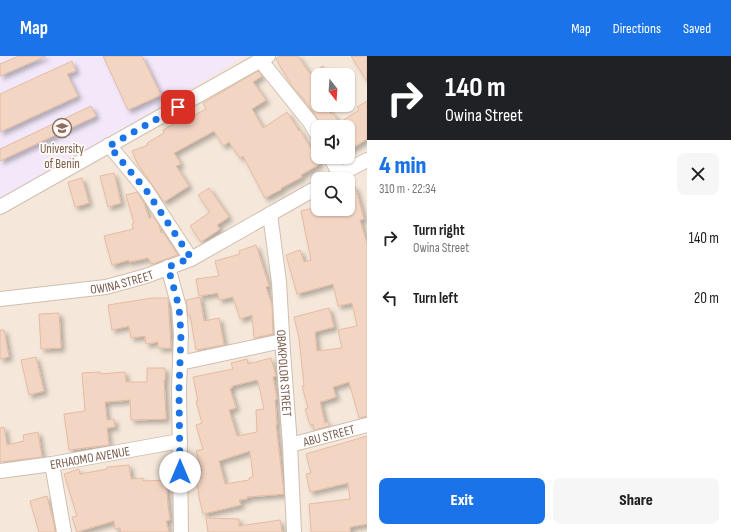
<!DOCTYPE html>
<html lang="en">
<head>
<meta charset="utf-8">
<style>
  :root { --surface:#fff; --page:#f6f6f6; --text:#222; --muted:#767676; --accent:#1a73e8 }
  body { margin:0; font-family:"Sofia Sans Condensed",sans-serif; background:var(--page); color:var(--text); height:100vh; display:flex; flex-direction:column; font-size:15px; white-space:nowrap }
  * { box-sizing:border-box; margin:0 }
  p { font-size:13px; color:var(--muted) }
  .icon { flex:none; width:22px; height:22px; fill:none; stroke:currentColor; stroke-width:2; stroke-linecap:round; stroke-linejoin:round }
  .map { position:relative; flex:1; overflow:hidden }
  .drawer { display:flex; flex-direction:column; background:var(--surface); width:364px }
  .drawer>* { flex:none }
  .hud { background:#202124; color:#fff; overflow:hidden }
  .needle { width:26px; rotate:163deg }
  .fabs { position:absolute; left:311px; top:12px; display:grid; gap:8px }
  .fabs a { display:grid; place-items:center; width:44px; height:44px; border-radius:8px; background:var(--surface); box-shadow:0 1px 3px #0004; font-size:20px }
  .pin { position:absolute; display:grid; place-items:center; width:34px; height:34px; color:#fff; margin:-17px; border-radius:8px; box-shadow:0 2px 6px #0006 }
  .me { position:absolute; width:44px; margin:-22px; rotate:0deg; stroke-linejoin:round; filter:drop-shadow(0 0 3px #0008) }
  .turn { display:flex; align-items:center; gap:14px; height:84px; padding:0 12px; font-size:18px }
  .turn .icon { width:52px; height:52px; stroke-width:2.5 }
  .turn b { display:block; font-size:28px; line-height:34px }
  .round { display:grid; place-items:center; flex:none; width:42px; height:42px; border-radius:8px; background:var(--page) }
  .summary { display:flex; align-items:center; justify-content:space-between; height:68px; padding:0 12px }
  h1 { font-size:24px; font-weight:800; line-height:30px; color:var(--accent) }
  .primary-button { display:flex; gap:8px; margin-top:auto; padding:8px 12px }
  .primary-button a { flex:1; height:46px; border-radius:8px; background:var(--accent); color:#fff; font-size:16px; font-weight:800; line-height:46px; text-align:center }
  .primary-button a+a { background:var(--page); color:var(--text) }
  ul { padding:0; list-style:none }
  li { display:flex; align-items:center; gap:12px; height:60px; padding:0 12px }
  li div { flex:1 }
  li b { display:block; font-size:15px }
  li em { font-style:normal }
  header { display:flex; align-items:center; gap:24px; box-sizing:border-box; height:56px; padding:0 20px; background:var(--accent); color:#fff }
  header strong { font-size:19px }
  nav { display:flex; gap:22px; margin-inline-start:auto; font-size:14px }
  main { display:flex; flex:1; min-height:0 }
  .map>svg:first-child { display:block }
</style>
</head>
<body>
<header>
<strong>Map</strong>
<nav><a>Map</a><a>Directions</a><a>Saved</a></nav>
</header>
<main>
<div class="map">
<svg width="367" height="476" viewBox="0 0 367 476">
  <defs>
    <filter id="shadow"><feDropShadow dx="3.5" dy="3.5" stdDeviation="2" flood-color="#0004"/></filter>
  </defs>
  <rect width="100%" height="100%" fill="#fdf6ec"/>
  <path fill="#f5e8da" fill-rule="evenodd" d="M0 0H367V476H0ZM318 19H348V49H318ZM318 71H348V101H318ZM318 123H348V153H318Z"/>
  <path fill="#f3e8fa" d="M0 0H246L0 145Z"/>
  <g fill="#f3d5c3" stroke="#e6bba3" fill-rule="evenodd" filter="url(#shadow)">
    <path d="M19 0H46L0 20V8Z"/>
    <path d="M103 0H142L161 39 128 54Z"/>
    <path d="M280 0H298L310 18 323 10 329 19H318V49H325L331 58 333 57 339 67 359 54 357 51 367 45V83L348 95V71H323L303 42 292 30 276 3Z"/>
    <path d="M351 0H367V25Z"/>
    <path d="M72 5 76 15 67 18 78 40 0 76V38Z"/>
    <path d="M258 15 262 20 253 26 266 44 252 53 263 72 287 56 299 75 300 74 320 108 301 119 302 121 281 132 282 133 265 142 243 100 240 102 229 86 223 90 214 75 174 97 181 108 176 110 189 130 164 146 137 107 132 95 148 89 147 87 164 77 163 74 179 65 180 67 206 53 203 47Z"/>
    <path d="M91 50 96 60 0 105V93Z"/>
    <path d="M114 117 121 147 108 151 100 120Z"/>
    <path d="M82 122 89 147 75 151 68 126Z"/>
    <path d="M355 130 364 163 360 164 367 188V360L359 362 349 326 333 331 336 341 320 346 325 367 328 366 329 370 314 374 313 368 310 369 305 353 308 352 302 330H304L299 282 294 261 329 252 334 271 315 276 317 295 342 292 338 274 357 270 352 247 338 250 333 228 297 238 286 199 300 194 304 206 311 204 301 155 318 151V153H348V132Z"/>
    <path d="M209 132 229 161 217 169 220 173 201 186 190 170 210 156 198 139Z"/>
    <path d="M137 136 144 147 149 162 153 161 159 169 161 177 163 176 178 199 152 208 148 202 129 206V204L112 209 104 180 133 173 132 168 134 167 126 139Z"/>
    <path d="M256 189 269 230 266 231 272 250 273 278 254 282 252 259 240 263 233 241 219 244 218 237 199 240 196 223 219 220 215 205 240 198 239 195Z"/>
    <path d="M200 241 204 265 219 262 224 289 196 294 190 259 188 260 186 244Z"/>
    <path d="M152 242H168L171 292H158V286L146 288 145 280 131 282 129 270 112 274 108 249Z"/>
    <path d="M59 257 61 292 41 293 39 258Z"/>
    <path d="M0 274H4L9 301 0 303Z"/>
    <path d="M36 301 44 335 29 339 21 304Z"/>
    <path d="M271 302 276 320 273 321 277 343 275 344 277 369H276L284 438 247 441V443L239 444 241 449 203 458 198 437H199L194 417 202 415 196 395 203 393 196 369 202 367 196 345H198L193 321 233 313 231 307 247 303 248 308ZM256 324 258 325 264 353 256 354 257 376 237 380 229 354 236 352 230 333 232 332V330ZM250 395 253 421 249 422V424L225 428 219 405Z"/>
    <path d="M147 312H165V324H164L166 363 131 364 130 344 105 346 107 364 114 363 115 371 107 372 109 389 69 394 64 358 85 355 82 317 100 316V318L125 316 126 326H147Z"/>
    <path d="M4 371 7 389 24 385 23 379 38 376 42 401 0 406V372Z"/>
    <path d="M367 380V468L350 471V476H311L309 448 350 443 348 427 310 436 306 418 311 417 306 398Z"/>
    <path d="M129 409 131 423 143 422V425L166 424 168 450 170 464 166 465 169 476H121L120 472 115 473 114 465 77 476 72 461 77 460 64 418 79 413 80 418 107 413V411Z"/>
    <path d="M47 440 54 468 55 476H39L30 445Z"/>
    <path d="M206 462 239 463V470L280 464 282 476H208Z"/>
  </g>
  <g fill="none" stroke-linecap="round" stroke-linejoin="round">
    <g stroke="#d1beb0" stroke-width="16">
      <g id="minor">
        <path d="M261 5 310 66 318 80"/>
        <path d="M109 89 146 134 191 203"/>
        <path d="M330 101 340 118"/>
        <path d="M331 123 367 104"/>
        <path d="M0 151 268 0"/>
        <path id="s1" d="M270 158 279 226 283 296 290 389 294 476"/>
        <path d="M168 211 179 251 181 278 179 333 181 476"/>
        <path id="s2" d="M0 243 106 231 146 220 191 203 318 131"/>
        <path d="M180 307 282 285"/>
        <path id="s3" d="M290 389 367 369"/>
        <path d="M52 408 64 476"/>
        <path id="s4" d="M0 415 52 408 180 385"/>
      </g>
    </g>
    <use href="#minor" stroke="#fff" stroke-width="14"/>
  </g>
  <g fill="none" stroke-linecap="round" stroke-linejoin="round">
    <path stroke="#1a73e8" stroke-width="7" stroke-dasharray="0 12.6" d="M178 51 109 90 146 134 191 202 168 211 179 251 181 278 179 334 180 416"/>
  </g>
  <defs>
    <g id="university-ring" transform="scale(1)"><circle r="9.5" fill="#fffaf3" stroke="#8d6e63" stroke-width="1.5"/><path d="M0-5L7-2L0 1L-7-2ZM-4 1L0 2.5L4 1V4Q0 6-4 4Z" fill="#8d6e63"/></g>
  </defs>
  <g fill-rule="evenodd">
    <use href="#university-ring" x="62" y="72"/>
  </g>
  <g text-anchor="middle" stroke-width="3.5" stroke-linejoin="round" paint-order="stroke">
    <g font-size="13" fill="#785e54" stroke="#fffaf3">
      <text x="62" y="97">University<tspan x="62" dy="15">of Benin</tspan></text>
    </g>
    <g font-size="13" fill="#7a5c4d" stroke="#fffaf3">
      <text dy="5" stroke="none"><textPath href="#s2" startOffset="123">OWINA STREET</textPath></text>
      <text dy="5" stroke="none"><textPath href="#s1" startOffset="160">OBAKPOLOR STREET</textPath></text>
      <text dy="5" stroke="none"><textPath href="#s3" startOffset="40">ABU STREET</textPath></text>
      <text dy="5" stroke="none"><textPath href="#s4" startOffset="91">ERHAOMO AVENUE</textPath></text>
    </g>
  </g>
</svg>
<div class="fabs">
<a><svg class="needle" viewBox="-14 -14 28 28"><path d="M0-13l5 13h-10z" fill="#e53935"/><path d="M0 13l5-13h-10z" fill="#767676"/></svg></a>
<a><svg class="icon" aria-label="sound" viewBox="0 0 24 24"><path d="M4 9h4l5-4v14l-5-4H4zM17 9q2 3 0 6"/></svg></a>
<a><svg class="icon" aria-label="search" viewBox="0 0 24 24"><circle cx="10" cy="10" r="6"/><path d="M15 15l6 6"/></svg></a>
</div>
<div class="pin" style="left:178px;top:51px;background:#d93025"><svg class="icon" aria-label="arrive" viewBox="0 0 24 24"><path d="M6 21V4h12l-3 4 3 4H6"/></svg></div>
<svg class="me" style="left:180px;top:416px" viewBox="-20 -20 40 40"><circle r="19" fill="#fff"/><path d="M0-13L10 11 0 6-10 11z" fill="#1a73e8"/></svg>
</div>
<section class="drawer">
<div class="hud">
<div class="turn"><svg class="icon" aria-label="right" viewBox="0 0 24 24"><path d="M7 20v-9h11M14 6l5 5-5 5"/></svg><div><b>140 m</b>Owina Street</div></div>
</div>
<div class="summary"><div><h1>4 min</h1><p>310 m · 22:34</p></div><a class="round"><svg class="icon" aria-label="close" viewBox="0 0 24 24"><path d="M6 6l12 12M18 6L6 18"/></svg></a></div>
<ul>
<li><svg class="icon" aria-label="right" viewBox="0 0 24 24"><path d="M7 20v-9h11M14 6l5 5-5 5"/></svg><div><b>Turn right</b><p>Owina Street</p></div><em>140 m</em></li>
<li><svg class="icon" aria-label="left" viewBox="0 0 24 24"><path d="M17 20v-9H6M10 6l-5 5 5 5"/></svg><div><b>Turn left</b></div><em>20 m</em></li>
</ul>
<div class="primary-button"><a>Exit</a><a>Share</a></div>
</section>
</main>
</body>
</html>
